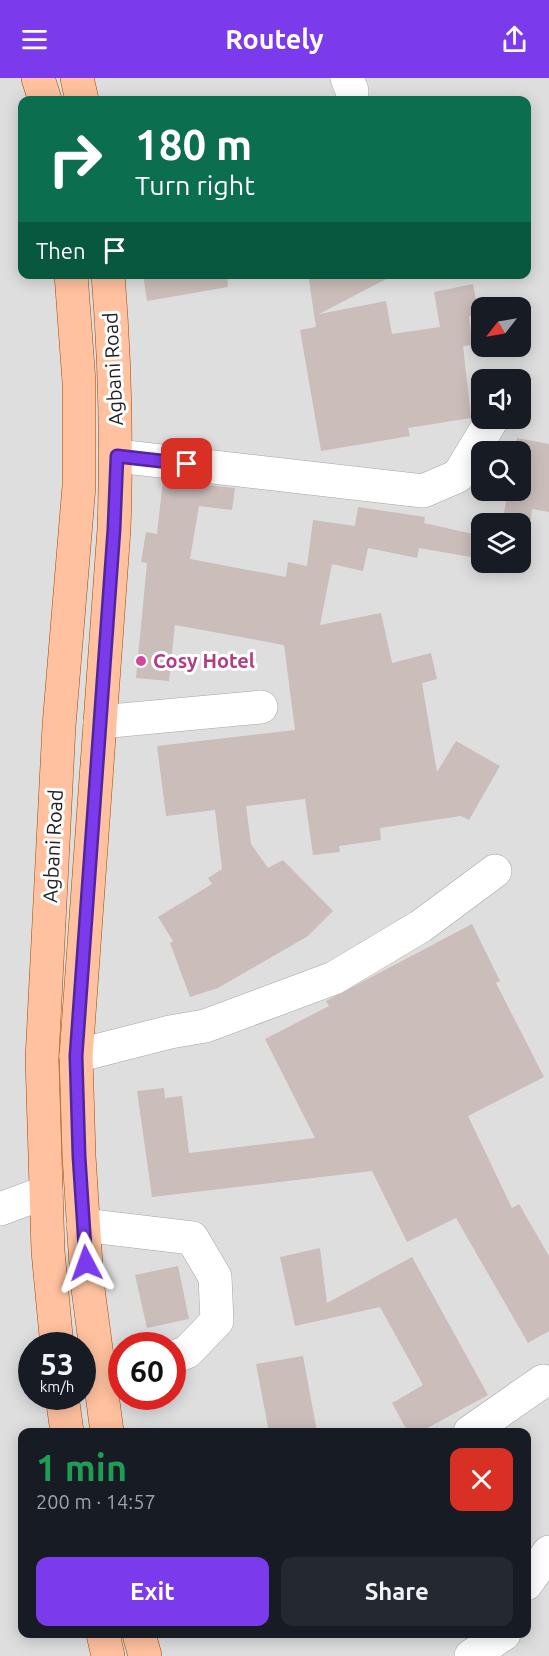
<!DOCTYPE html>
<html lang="en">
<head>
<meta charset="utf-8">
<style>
  :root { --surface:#171b24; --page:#242831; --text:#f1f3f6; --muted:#9ea1a6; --accent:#7c3aed }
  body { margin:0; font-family:Ubuntu,sans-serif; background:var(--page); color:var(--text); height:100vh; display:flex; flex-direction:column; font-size:22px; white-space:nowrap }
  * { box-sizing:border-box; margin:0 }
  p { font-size:20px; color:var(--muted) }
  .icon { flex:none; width:33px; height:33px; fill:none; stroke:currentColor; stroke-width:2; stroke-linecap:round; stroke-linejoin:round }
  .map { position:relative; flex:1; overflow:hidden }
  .side { position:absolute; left:18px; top:1350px; width:513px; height:210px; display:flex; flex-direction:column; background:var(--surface); border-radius:12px; box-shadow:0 3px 15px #0003 }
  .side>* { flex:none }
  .top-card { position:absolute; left:18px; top:18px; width:513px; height:183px; border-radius:12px; box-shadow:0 3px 15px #0003; background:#0b6e4f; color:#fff; overflow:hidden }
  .needle { width:39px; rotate:239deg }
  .buttons { position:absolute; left:471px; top:219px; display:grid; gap:12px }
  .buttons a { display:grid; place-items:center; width:60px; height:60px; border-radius:12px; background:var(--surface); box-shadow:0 3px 15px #0003; font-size:30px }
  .speed { position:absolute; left:18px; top:1254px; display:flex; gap:12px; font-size:30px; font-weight:700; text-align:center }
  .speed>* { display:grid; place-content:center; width:78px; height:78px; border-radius:50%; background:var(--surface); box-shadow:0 3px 15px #0003; line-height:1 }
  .speed small { font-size:15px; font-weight:400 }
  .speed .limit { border:9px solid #d22; background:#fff; color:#111 }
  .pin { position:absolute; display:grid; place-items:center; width:51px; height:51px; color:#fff; margin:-26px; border-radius:12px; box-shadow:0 3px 9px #0006 }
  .me { position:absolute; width:66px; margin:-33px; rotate:356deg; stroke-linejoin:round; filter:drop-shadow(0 0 4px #0008) }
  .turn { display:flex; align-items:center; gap:21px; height:126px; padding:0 18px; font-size:27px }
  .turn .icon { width:78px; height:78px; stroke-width:2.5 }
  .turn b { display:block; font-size:42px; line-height:51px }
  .then { display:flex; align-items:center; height:57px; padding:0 18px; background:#0003; gap:12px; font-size:22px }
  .round { display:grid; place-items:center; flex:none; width:63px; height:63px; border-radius:12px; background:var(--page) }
  .overview { display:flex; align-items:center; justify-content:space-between; height:102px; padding:0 18px }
  h1 { font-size:36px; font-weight:700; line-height:45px; color:#1e9e55 }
  .button { display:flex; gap:12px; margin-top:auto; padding:12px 18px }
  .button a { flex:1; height:69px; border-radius:12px; background:var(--accent); color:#fff; font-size:24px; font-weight:700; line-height:69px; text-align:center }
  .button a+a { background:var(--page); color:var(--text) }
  header { display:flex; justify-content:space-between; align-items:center; height:78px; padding:0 18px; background:var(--accent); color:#fff; font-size:27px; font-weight:700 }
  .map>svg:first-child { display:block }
</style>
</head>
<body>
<header><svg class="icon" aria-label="menu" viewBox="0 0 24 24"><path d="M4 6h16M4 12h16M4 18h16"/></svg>Routely<svg class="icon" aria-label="share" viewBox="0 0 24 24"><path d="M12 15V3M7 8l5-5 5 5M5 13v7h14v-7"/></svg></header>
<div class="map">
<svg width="549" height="1578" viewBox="0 0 549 1578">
  <rect width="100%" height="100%" fill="#f2ece7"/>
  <path fill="#dfdede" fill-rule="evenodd" d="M0 0H549V1578H0ZM22 22H526V196H22ZM482 230H520V268H482ZM482 302H520V340H482ZM482 374H520V412H482ZM482 446H520V484H482ZM32 1268H82V1318H32ZM122 1268H172V1318H122ZM22 1354H526V1556H22Z"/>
  <g fill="#cabdba">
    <path d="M143 196H227L228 209 147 223Z"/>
    <path d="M308 196H396L319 236 386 223 392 256 440 249 434 214 473 206 479 237 469 238 472 267 463 268 471 340 408 350 410 358 321 373 300 252 316 249Z"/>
    <path d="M517 360 549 366V434L532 431 525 488 503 484H520V446H502L508 412H520V374H514Z"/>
    <path d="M163 402 235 410 232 432 199 428 190 481 286 499 288 484 307 488 313 442 355 448 358 429 425 439 424 445 482 458V481L419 470 417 480 368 470 363 493 332 486 320 547 381 535 392 585 431 575 437 601 422 605 437 694 456 663 500 688 469 742 461 738 380 750 381 762 339 768 340 774 313 777 305 721 246 728 251 766 268 790 283 782 333 833 308 858 218 910 190 919 170 865 173 863 158 839 212 806 208 800 222 791 215 732 166 738 157 668 295 652 284 567 175 547 169 603 136 600 147 485 141 484 146 454 157 456Z"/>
    <path d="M472 846 500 903 496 905 544 999 468 1038 512 1130 519 1126 549 1178V1253L528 1265 456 1140 407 1164 372 1093 152 1119 137 1013 164 1010 165 1020 182 1018 189 1075 315 1060 265 961 329 928 326 923Z"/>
    <path d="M320 1170 327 1225 412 1179 488 1317 420 1354H408L392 1325 423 1307 380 1229 295 1248 280 1179Z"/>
    <path d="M178 1188 189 1241 147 1250 135 1197Z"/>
    <path d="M303 1278 317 1354H269L256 1286Z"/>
  </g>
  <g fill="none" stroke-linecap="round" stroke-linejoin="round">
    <g stroke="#a5a5a5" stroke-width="34">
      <g id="minor">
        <path d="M347 0 352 13"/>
        <path d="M117 378 423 413 458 398 493 340"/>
        <path d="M100 644 261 629"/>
        <path d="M76 978 170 954 205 948 334 900 421 848 495 793"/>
        <path d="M0 1131 46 1114"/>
        <path d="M83 1147 192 1160 215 1199 217 1243 187 1274 172 1280"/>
        <path d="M99 1303 122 1296"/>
        <path d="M470 1354 543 1303"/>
        <path d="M526 1506 549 1474"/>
        <path d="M471 1578 504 1556"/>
      </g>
    </g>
    <g stroke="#9e4800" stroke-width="34">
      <g id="major">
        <path d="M38 0 45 22"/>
        <path d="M77 0 82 22"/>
        <path d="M57 1268 48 1173 42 981 59 648 79 408V304L71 196"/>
        <path d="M62 1318 67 1354"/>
        <path d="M107 1354 87 1203 79 1078 76 978 114 451C117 366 115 282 108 196"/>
        <path d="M103 1556 108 1578"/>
        <path d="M139 1556 145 1578"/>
      </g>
    </g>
    <use href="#minor" stroke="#fff" stroke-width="33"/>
    <use href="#major" stroke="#ffc19f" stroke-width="33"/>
  </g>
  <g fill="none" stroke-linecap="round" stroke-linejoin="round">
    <g stroke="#51269a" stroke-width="15">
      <path id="route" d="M86 1185 79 1078 76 978 114 451 117 378 187 386"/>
    </g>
    <use href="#route" stroke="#7c3aed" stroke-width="10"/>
  </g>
  <circle fill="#d1479c" stroke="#fff" stroke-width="2" cx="141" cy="583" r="6"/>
  <g text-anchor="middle" stroke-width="6" stroke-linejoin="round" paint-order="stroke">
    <g font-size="20" fill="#212121" stroke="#fff">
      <text transform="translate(113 291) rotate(-93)" y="7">Agbani Road</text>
      <text transform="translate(53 768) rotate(-87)" y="7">Agbani Road</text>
    </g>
    <g font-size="20" font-weight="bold" fill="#b23c85" stroke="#fff" text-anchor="start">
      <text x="153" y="590">Cosy Hotel</text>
    </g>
  </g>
</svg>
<div class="buttons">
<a><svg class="needle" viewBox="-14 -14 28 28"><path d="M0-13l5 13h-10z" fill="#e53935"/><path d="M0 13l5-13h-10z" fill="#9ea1a6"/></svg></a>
<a><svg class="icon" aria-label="sound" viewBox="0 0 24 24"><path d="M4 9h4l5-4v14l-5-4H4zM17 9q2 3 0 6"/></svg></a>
<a><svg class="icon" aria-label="search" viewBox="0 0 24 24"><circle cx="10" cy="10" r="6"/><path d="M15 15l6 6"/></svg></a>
<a><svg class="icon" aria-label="layers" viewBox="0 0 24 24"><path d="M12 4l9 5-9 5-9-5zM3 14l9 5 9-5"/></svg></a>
</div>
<div class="speed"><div>53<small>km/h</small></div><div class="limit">60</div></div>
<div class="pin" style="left:187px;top:386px;background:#d93025"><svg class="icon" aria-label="arrive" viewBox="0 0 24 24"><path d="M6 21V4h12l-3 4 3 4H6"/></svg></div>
<svg class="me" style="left:86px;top:1185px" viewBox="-20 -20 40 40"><path d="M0-17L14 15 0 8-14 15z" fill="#7c3aed" stroke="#fff" stroke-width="4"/></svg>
<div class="top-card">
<div class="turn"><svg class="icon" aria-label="right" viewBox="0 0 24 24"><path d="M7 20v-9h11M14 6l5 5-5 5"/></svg><div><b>180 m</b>Turn right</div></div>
<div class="then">Then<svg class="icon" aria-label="arrive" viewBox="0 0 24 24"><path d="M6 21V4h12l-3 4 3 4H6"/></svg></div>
</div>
<section class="side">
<div class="overview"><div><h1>1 min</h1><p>200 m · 14:57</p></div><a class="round" style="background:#d93025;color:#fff"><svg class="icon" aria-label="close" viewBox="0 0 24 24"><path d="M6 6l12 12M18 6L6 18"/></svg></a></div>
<div class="button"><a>Exit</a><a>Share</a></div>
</section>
</div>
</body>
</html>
